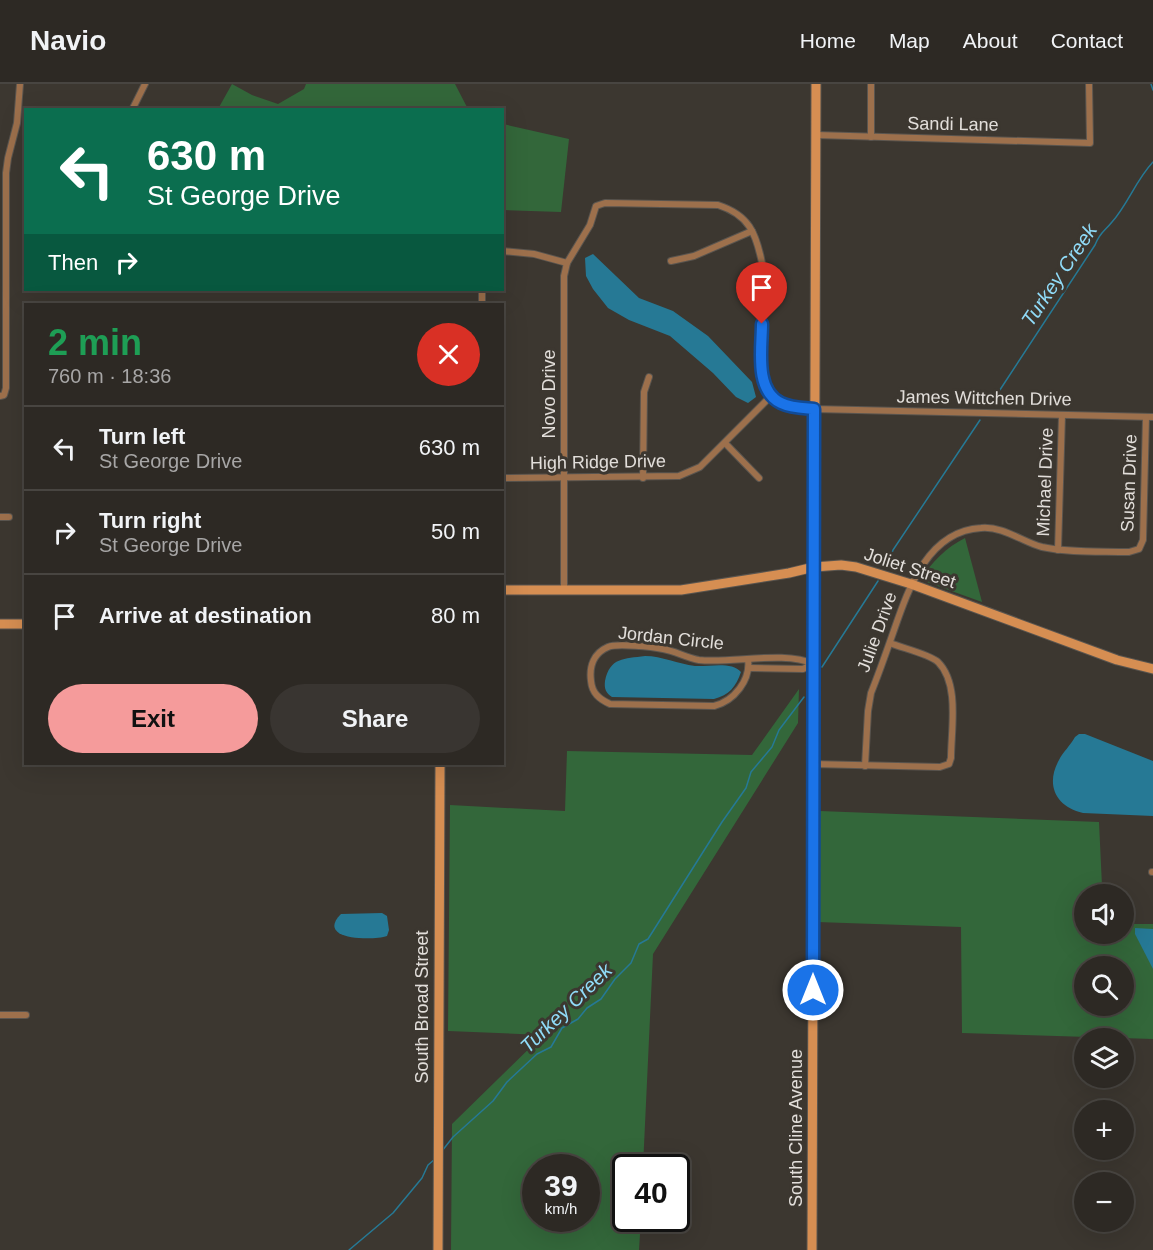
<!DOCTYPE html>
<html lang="en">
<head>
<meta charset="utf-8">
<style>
  :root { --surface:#2d2924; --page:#393531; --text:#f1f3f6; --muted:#a7a6a6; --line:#484541; --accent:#f59b9b }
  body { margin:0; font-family:Arial,sans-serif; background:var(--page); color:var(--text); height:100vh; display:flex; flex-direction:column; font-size:22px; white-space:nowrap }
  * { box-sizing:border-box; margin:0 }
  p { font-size:20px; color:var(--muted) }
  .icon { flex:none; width:33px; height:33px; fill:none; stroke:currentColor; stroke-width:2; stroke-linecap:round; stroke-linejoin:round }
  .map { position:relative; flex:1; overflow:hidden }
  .side { position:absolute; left:24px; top:219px; width:480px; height:462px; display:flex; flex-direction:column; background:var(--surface); border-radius:0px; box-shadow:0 6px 24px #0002,0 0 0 2px var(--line) }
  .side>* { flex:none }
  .banner { position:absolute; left:24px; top:24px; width:480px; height:183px; border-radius:0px; box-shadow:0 6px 24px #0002,0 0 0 2px var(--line); background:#0b6e4f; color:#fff; overflow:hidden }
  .controls { position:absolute; left:1074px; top:800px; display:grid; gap:12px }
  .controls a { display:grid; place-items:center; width:60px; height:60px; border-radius:50%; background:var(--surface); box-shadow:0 6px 24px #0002,0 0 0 2px var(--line); font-size:30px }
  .speed { position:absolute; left:522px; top:1070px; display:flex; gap:12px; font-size:30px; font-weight:700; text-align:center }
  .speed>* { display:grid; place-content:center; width:78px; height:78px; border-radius:50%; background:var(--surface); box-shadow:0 6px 24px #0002,0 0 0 2px var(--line); line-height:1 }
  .speed small { font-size:15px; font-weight:400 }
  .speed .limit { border:3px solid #111; border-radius:9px; background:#fff; color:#111 }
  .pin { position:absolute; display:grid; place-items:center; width:51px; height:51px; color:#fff; margin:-62px -26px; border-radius:50% 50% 50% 0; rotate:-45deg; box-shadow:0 0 6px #0007 }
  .pin .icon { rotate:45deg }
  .me { position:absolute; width:66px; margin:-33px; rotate:0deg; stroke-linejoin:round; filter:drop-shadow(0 0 4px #0008) }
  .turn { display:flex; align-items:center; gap:21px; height:126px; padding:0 24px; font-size:27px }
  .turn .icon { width:78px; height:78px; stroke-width:2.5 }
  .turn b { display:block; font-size:42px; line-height:51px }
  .then { display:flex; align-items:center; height:57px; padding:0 24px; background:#0003; gap:12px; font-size:22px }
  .round { display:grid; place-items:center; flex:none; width:63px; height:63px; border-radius:32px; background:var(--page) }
  .headline { display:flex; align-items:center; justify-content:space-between; height:102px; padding:0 24px }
  h1 { font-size:36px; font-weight:700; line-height:45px; color:#1e9e55 }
  .button { display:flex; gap:12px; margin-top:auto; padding:12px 24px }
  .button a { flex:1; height:69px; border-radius:36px; background:var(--accent); color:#111; font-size:24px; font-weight:700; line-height:69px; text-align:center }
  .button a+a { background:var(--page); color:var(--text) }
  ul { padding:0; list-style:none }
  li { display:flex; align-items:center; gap:18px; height:84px; padding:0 24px; border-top:2px solid var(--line) }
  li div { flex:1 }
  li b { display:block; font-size:22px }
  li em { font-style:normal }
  header { display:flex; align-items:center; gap:36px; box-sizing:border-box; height:84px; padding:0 30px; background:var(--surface); border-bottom:2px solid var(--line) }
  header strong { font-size:28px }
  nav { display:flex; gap:33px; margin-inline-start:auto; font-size:21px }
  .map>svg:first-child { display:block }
</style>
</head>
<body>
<header>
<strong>Navio</strong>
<nav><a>Home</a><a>Map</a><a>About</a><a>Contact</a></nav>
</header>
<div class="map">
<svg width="1153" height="1166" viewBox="0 0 1153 1166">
  <rect width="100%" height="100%" fill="#3c3730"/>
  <g fill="#33673a" fill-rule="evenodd">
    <path d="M232 0 252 11 278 20 304 5 306 0H455L468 25H218Z"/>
    <path d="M503 40 569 55 561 128 503 126Z"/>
    <path d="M965 454 982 518 921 496C931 478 947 463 965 454Z"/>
    <path d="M799 605 798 639 653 870 643 1083H626V1134H641L639 1166H451L452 1040 543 951 448 947 450 721 565 727 567 667 752 671ZM536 1083H586V1134H536Z"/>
    <path d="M820 727 1099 738 1102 802 1107 810H1084V849H1124V835L1127 840H1153V955L962 949 961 843 817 838ZM1084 882H1124V921H1084Z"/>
  </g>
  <g fill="#267995">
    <path d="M593 170 639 214 673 227 708 252 752 298 756 313 748 319 736 313 713 289 670 252 629 236 608 224 593 205 586 192 585 174Z"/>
    <path d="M645 572C662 572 678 580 695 582 708 583 732 577 741 588 736 603 729 611 714 615L612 613C606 609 604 605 605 597 610 573 624 575 645 572Z"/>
    <path d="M1079 650H1085L1153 677V732L1083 729C1056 723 1045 701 1059 676 1063 668 1070 662 1075 653Z"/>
    <path d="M382 829 387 832 389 846 387 852C372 857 315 856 341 830Z"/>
    <path d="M1135 844 1153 845V885L1135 850Z"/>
  </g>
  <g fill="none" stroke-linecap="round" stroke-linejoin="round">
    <g stroke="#267995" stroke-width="1.5">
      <path d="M1151 0 1153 6"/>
      <path d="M990 321 1095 161C1100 148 1104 148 1112 138 1128 120 1136 96 1153 78"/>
      <path d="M884 483 890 475 893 466 980 336"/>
      <path d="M822 583 878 497"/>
      <path d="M442 1067 453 1053 493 1017 507 998 537 970 551 963 562 944 578 935 587 924 601 915 615 895 631 879 639 860 648 855 722 738 746 704 751 688 772 663 779 646 804 613"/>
      <path d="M349 1166 393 1129 422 1094 428 1081 435 1075"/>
    </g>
    <g stroke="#5a554f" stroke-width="8">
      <g id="street">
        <path d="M132 26 145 0"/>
        <path d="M816 51 1090 59 1089 0"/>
        <path d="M871 53V0"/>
        <path d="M502 167 534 170 567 179"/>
        <path d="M671 177 694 172 752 147"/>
        <path d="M482 220V206"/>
        <path d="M0 312 4 311 6 304V89L8 74 17 39 20 0"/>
        <path d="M725 359 759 394"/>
        <path d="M502 394 679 392 700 383 771 312"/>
        <path d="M643 394 644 308 649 293"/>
        <path d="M0 433H9"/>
        <path d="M1058 466 1062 331"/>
        <path d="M564 506V192L567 179 590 141 596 122 605 119 718 121C749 131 756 149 762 179L763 297C777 323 786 322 814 325L1153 333"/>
        <path d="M748 575C751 596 734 617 714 622L610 620C599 615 592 609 591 597 589 582 594 569 608 563 617 559 653 563 663 565 675 567 687 574 699 576 730 580 786 566 813 580"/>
        <path d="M749 584 803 585 813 580"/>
        <path d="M812 680 940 683 949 680 951 674C951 646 960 600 938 578 929 570 902 564 890 559"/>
        <path d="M865 682 868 627 871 609C879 589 886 569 893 549 908 506 927 447 981 444 1004 442 1022 458 1042 463 1070 469 1101 467 1129 468L1139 465 1143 456 1146 333"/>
        <path d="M1152 788H1153"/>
        <path d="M0 931H26"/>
      </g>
    </g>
    <g stroke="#5a554f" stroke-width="11">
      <g id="secondary">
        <path d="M502 506H681L789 489 814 483 841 481 856 483 911 500 1117 576 1153 585"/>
        <path d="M0 540H26"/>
        <path d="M438 1166 440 680"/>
        <path d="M812 1166 816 0"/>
      </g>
    </g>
    <use href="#street" stroke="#9d704c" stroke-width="6"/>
    <use href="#secondary" stroke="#d68e52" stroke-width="9"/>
  </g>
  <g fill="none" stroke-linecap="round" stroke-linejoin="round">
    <g stroke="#114b97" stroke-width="15">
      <path id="route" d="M762 240C762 264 754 306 781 319 791 324 803 324 814 325L813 906"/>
    </g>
    <use href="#route" stroke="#1a73e8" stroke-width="10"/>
  </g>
  <g text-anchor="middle" stroke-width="6" stroke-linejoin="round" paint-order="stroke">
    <g font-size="18" fill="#e2deda" stroke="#3c3730">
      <text transform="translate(953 40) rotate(1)" y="6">Sandi Lane</text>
      <text transform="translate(549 310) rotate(-90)" y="6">Novo Drive</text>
      <text transform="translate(984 314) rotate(1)" y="6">James Wittchen Drive</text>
      <text transform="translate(598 378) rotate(-1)" y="6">High Ridge Drive</text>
      <text transform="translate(1045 398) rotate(-88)" y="6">Michael Drive</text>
      <text transform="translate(1129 399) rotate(-88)" y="6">Susan Drive</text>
      <text transform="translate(910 484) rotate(18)" y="6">Joliet Street</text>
      <text transform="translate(877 548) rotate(-70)" y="6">Julie Drive</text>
      <text transform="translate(671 554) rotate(6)" y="6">Jordan Circle</text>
      <text transform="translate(422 923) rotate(-90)" y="6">South Broad Street</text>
      <text transform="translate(796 1044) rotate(-90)" y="6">South Cline Avenue</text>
    </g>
    <g font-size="20" font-style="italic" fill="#90dbf8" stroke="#3c3730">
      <text transform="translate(1059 191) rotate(-56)" y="7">Turkey Creek</text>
      <text transform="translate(566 924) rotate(-44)" y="7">Turkey Creek</text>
    </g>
  </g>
</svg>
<div class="controls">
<a><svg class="icon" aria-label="sound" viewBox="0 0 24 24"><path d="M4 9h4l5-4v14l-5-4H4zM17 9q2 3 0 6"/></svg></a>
<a><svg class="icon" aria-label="search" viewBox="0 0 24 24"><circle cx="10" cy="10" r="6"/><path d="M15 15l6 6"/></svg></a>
<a><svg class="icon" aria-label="layers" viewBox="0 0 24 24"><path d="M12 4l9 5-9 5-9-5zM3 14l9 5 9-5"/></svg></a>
<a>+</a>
<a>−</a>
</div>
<div class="speed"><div>39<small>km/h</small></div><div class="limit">40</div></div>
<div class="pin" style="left:762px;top:240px;background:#d93025"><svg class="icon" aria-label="arrive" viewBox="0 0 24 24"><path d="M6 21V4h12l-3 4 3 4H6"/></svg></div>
<svg class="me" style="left:813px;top:906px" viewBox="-20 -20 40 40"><circle r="17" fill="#1a73e8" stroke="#fff" stroke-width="3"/><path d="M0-11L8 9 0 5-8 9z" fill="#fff"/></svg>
<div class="banner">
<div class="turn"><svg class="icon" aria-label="left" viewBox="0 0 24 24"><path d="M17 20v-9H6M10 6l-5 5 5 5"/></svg><div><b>630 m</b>St George Drive</div></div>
<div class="then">Then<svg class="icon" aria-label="right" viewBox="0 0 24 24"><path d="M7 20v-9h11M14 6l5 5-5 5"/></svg></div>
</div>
<section class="side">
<div class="headline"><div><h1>2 min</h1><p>760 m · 18:36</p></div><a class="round" style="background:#d93025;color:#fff"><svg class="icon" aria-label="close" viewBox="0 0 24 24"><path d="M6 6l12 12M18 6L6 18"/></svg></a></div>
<ul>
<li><svg class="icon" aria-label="left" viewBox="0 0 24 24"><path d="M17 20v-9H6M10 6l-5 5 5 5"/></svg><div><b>Turn left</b><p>St George Drive</p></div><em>630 m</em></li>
<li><svg class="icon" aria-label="right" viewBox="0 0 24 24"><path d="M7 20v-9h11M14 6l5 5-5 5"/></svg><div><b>Turn right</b><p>St George Drive</p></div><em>50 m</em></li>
<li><svg class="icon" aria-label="arrive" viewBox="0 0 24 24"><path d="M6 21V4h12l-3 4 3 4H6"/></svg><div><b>Arrive at destination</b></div><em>80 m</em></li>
</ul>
<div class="button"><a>Exit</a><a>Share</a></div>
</section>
</div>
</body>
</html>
